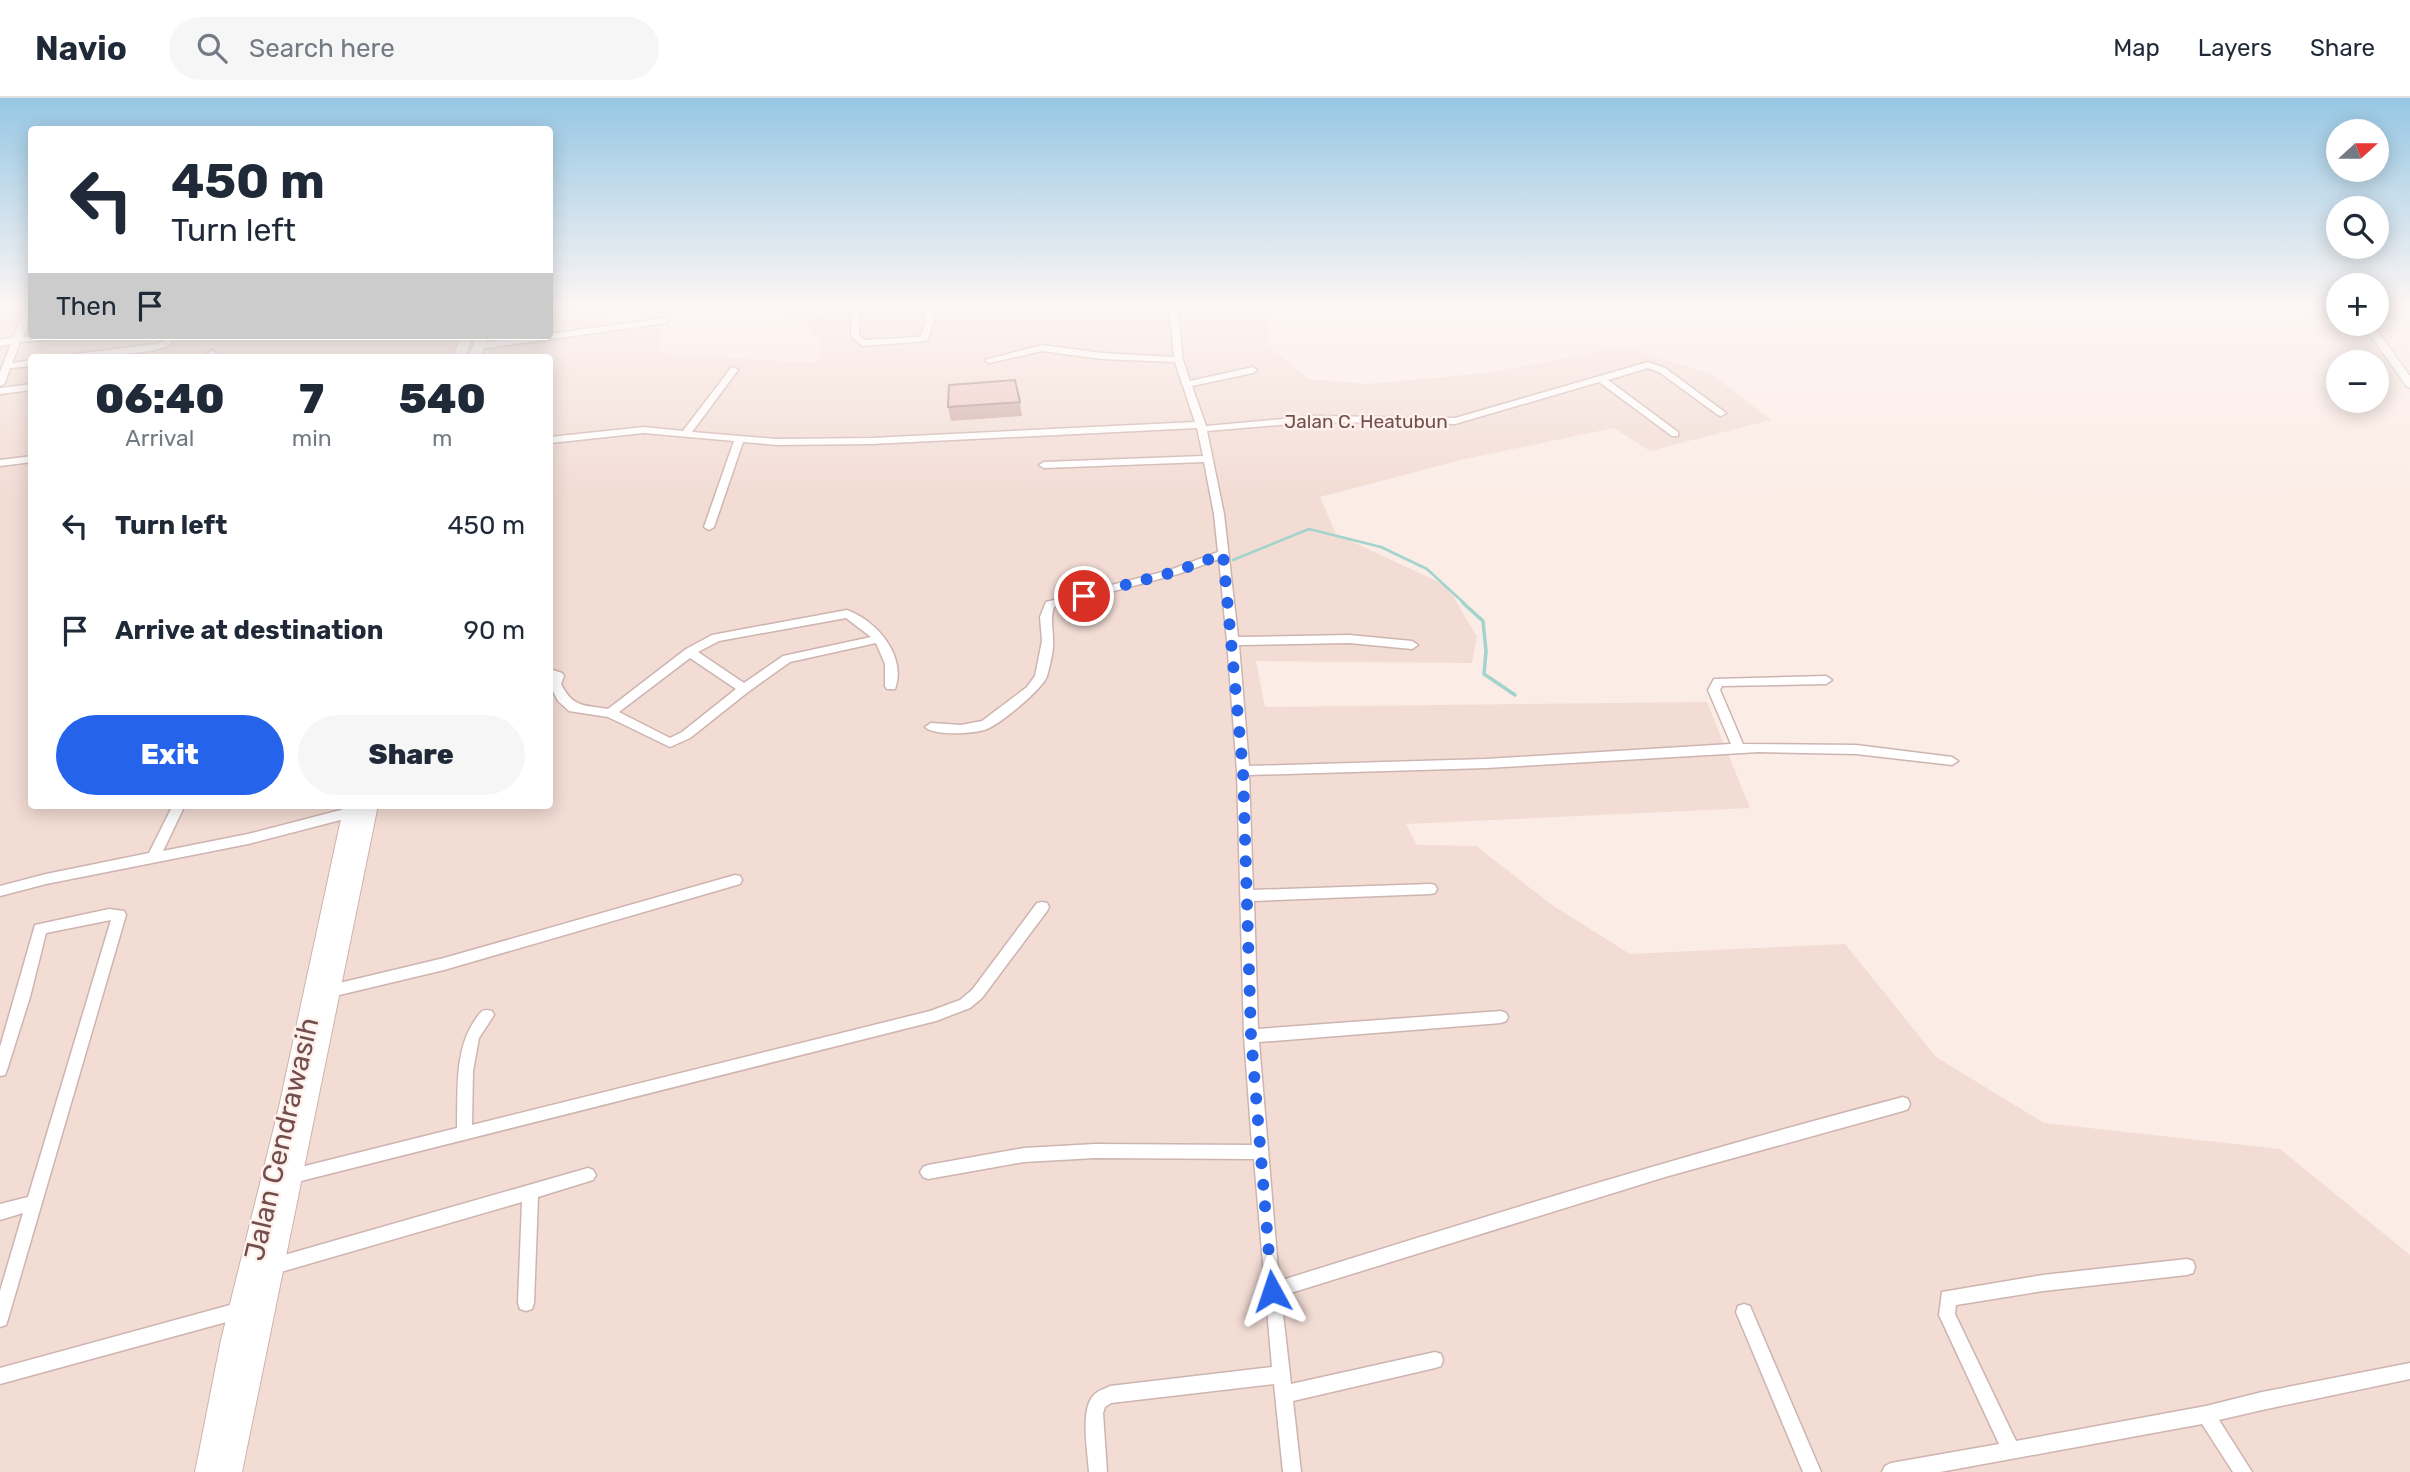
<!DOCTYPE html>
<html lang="en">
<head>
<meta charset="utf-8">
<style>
  :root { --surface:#fff; --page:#f6f6f7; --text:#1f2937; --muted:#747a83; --line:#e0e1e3; --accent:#2563eb }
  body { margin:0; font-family:Rubik,sans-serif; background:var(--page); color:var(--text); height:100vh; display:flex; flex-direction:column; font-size:26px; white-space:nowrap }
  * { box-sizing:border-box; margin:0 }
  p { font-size:23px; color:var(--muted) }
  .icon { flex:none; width:38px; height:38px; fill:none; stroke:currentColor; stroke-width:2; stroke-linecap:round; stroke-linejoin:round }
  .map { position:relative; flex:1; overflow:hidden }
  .sheet { position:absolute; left:28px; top:256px; width:525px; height:455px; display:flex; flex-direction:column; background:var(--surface); border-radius:7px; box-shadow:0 4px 18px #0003 }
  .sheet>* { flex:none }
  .hud { position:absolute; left:28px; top:28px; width:525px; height:214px; border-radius:7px; box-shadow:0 4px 18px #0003; background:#fff; color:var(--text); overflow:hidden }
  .needle { width:46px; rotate:69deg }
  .buttons { position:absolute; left:2326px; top:21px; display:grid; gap:14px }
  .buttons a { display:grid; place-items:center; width:63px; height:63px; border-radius:50%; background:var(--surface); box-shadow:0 4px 18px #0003; font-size:35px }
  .pin { position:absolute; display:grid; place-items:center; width:60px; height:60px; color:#fff; margin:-30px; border:4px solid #fff; border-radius:50%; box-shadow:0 2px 7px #0007 }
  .me { position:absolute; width:77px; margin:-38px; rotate:355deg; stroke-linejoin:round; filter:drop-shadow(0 0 5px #0008) }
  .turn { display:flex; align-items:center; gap:24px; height:147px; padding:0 28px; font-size:32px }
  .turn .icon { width:91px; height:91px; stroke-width:2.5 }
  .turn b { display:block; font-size:49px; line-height:60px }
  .then { display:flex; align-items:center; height:66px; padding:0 28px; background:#0003; gap:14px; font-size:26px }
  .eta { display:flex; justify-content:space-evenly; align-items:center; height:119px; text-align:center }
  .eta b { font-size:42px; font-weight:800; line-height:49px }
  .action { display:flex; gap:14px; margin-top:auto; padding:14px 28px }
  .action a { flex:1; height:80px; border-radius:42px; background:var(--accent); color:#fff; font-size:28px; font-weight:800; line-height:80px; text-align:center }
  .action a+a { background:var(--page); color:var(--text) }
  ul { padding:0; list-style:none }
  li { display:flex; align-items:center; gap:21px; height:105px; padding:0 28px }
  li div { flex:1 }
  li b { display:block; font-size:26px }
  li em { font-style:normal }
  header { display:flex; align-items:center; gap:42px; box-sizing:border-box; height:98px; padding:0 35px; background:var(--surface); border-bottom:2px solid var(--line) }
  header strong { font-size:33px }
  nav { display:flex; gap:38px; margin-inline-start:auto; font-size:24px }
  .search { width:490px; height:63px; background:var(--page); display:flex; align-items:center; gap:18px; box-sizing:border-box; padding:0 24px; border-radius:38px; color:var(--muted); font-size:26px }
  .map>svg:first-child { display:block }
</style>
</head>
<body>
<header>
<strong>Navio</strong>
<div class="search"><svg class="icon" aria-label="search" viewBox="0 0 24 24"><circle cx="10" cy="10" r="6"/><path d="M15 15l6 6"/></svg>Search here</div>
<nav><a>Map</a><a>Layers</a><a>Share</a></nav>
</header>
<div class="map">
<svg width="2410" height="1374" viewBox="0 0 2410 1374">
  <rect width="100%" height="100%" fill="#fbece6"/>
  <path fill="#f2dcd4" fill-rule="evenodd" d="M0 207H31L32 238H550V207H602L599 236 661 229 660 255 816 265 823 247 801 219 754 207H1265L1269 248 1309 281 1367 286 1486 275 1625 249 1712 276 1771 322 1650 353 1614 330 1465 361 1320 399 1336 436 1447 488 1477 539 1472 565 1256 563 1265 609 1707 604 1750 710 1406 726 1417 747 1476 748 1552 807 1630 856 1845 846 1936 959 2044 1025 2280 1051 2410 1157V1374H0ZM32 259H550V707H32Z"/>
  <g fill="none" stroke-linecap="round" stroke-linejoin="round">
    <g stroke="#a2d4cd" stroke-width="2.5">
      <path d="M765 207 820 220 884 207"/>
      <path d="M1233 462 1309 431 1381 449 1427 471 1465 506"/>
    </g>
    <path stroke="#a2d4cd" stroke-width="3.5" d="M1463 505 1483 523 1486 553 1484 576 1515 597"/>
    <g stroke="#ceb4b0" stroke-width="3">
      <g id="minor">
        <path d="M27 207H32V216L23 239 58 238 54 241 20 244 12 265 32 262V268L10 270 5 285 0 288V274L11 246 0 248V242L13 240Z"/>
        <path d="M852 207H860L859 237 864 242 920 239 926 223 923 207H931L934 223 927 243 862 248 851 238Z"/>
        <path d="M1169 207H1177L1183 262 1190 283 1253 269 1257 272 1253 275 1192 288 1206 328 1315 318 1455 320 1648 264 1665 270 1726 315 1721 318 1718 317 1659 274 1648 270 1608 282 1678 334V338H1672L1599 284 1455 326 1315 324 1207 333 1224 416 1238 539 1349 537 1412 543 1418 547 1412 551 1349 545 1239 547 1249 668 1486 661 1731 646 1708 592 1714 581 1826 578 1832 582 1826 586 1722 588 1720 592 1743 646 1856 647 1952 659 1958 663 1952 667 1856 656 1759 654 1486 670 1249 677 1253 792 1430 786 1435 787 1437 791 1435 795 1430 796 1254 803 1258 931 1501 913 1506 915 1508 919 1506 923 1501 925 1259 944 1279 1183C1486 1118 1693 1054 1903 999L1908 1001 1910 1006 1908 1011 1903 1013 1665 1079 1281 1198 1291 1286 1435 1254 1441 1256 1443 1262 1441 1268 1435 1270 1293 1303 1301 1374H1283L1274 1286 1111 1305 1105 1309 1103 1315 1107 1374H1089C1088 1355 1079 1309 1095 1296 1099 1292 1105 1291 1110 1288L1272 1269 1254 1061 1095 1060 1024 1064 928 1081 923 1079 920 1074 923 1069 928 1067 1024 1050 1095 1046 1252 1047 1244 938 1237 673 1227 543 1219 461 1178 476 1054 509C1050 521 1053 529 1053 541 1054 551 1050 568 1047 578 1043 591 1000 626 987 631 974 636 934 638 925 629L931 625 961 627 982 623 1027 589 1035 578 1042 543 1040 519 1046 504 1170 472 1218 454 1214 416 1204 364 1044 370 1039 367 1044 364 1203 358 1197 330 871 346 777 347 743 344 714 429 709 432 704 429 734 343 644 335 550 345V339L644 329 683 333 731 270 734 269 738 272 692 334 777 341 871 340 1195 324 1175 264 1102 261 1042 253 989 265 985 262 1042 247 1102 255 1174 259Z"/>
        <path d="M664 220 667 221V225L479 251 475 248 479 245 534 238H550V236Z"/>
        <path d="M167 238H175C173 242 173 244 169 247 156 256 89 259 71 259L75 256 157 246 164 242Z"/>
        <path d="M212 252 219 259H210L208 255Z"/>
        <path d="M32 286V292L0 296V290Z"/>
        <path d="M32 358V364L0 368V362Z"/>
        <path d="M847 512C877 523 907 558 895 591H887L885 588V566L876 545 790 564 748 594 690 640 670 649 608 619 569 613 558 603 552 591H550L552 580 550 579V571L562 575 564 578 561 586C573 610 584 607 608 611L686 551 712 537ZM846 520 871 539 783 558 744 585 698 554 719 543ZM690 560 736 591 682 634 670 640 619 614Z"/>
        <path d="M173 707H185L163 753 248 736 352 709 356 711 358 714 356 717 352 719 248 746 46 786 0 798V788L46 776 149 755Z"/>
        <path d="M735 777 740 778 742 782 740 786 444 872 331 899 326 897 324 893 326 889 331 887 444 860Z"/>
        <path d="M1042 804 1047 805 1049 809 1047 813 982 900 970 910 936 923 293 1085 288 1083 285 1078 288 1073 293 1071 457 1030C458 995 454 952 475 922 480 915 482 910 492 913L494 917 479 940 473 973 472 1027 930 913 960 902 972 892 1037 805Z"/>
        <path d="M109 811 124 813 126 817 8 1221 6 1227 0 1229V1193L23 1115 0 1122V1106L28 1099 111 822 46 835 30 899 7 972 5 977 0 978V949L35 827Z"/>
        <path d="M588 1070 593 1072 596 1077 593 1082 538 1099 534 1205 532 1211 526 1213 520 1211 518 1205 522 1104 274 1176 268 1174 266 1168 268 1162 274 1160Z"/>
        <path d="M2187 1161 2193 1163 2195 1169 2193 1175 2187 1177 2043 1193 1956 1207 1955 1216 2016 1343 2206 1308 2262 1294 2410 1265V1281L2262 1312 2219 1322 2252 1374H2233L2202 1326 1940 1374H1882L1885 1368 1891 1365 1999 1346 1939 1217 1942 1194 2043 1177Z"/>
        <path d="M241 1204 247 1206 249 1212 247 1218 241 1220 0 1286V1270Z"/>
        <path d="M1744 1206 1750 1208 1821 1374H1803L1736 1214 1738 1208Z"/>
      </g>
    </g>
    <g stroke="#ceb4b0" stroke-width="2">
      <path id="tertiary" d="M2362 226H2373L2410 278V290L2406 288Z"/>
    </g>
    <g stroke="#d0b2ad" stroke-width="2">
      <g id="secondary">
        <path d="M461 238H473L465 259H453Z"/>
        <path d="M476 238H488L481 259H469Z"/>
        <path d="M344 707H378L242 1374H195L221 1242 279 1009Z"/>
      </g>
    </g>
    <use href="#minor" fill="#fff" fill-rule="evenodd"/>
    <use href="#tertiary" fill="#fff" fill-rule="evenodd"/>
    <use href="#secondary" fill="#fff" fill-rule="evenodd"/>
  </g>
  <path fill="#cda9a4" d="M1020 304 1022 318 951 323 948 309Z"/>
  <path fill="#eec4bf" stroke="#a78986" stroke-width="2" d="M1015 282 1020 304 948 309 949 287Z"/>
  <linearGradient id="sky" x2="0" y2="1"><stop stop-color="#96c7e4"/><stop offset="0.52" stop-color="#fdf6f4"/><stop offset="1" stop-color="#fdf6f4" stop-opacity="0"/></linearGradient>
  <rect width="2410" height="400" fill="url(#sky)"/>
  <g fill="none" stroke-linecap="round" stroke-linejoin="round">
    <path stroke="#2563eb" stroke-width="12" stroke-dasharray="0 21.6" d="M1084 498 1174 474 1223 456 1243 673 1251 938 1272 1193"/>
  </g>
  <g text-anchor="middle" stroke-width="5" stroke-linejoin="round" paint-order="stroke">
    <g font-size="19" fill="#724f4c" stroke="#fef1ec">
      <text x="1366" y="330">Jalan C. Heatubun</text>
    </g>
    <g font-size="28" fill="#724f4c" stroke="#fef1ec">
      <text transform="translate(281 1041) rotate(-77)" y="10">Jalan Cendrawasih</text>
    </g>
  </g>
</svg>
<div class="buttons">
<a><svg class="needle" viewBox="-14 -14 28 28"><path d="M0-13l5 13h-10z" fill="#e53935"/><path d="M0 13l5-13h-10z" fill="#747a83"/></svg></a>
<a><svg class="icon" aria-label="search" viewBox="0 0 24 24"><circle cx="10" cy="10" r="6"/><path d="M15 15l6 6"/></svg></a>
<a>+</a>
<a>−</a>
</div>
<div class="pin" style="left:1084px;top:498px;background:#d93025"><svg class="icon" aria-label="arrive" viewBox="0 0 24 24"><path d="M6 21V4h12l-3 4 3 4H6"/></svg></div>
<svg class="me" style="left:1272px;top:1193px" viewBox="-20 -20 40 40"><path d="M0-17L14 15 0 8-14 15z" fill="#2563eb" stroke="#fff" stroke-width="4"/></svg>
<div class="hud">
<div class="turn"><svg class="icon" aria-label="left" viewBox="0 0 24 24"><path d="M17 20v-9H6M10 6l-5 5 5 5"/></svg><div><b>450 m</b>Turn left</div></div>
<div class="then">Then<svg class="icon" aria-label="arrive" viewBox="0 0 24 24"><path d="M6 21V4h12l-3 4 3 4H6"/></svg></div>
</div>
<section class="sheet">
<div class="eta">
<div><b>06:40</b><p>Arrival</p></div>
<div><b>7</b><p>min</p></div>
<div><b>540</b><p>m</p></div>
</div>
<ul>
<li><svg class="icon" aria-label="left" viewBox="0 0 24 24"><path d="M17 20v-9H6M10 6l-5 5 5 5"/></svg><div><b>Turn left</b></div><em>450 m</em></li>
<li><svg class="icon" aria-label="arrive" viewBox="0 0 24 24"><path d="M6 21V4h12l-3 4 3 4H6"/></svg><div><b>Arrive at destination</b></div><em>90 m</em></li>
</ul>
<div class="action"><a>Exit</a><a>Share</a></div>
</section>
</div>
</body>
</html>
